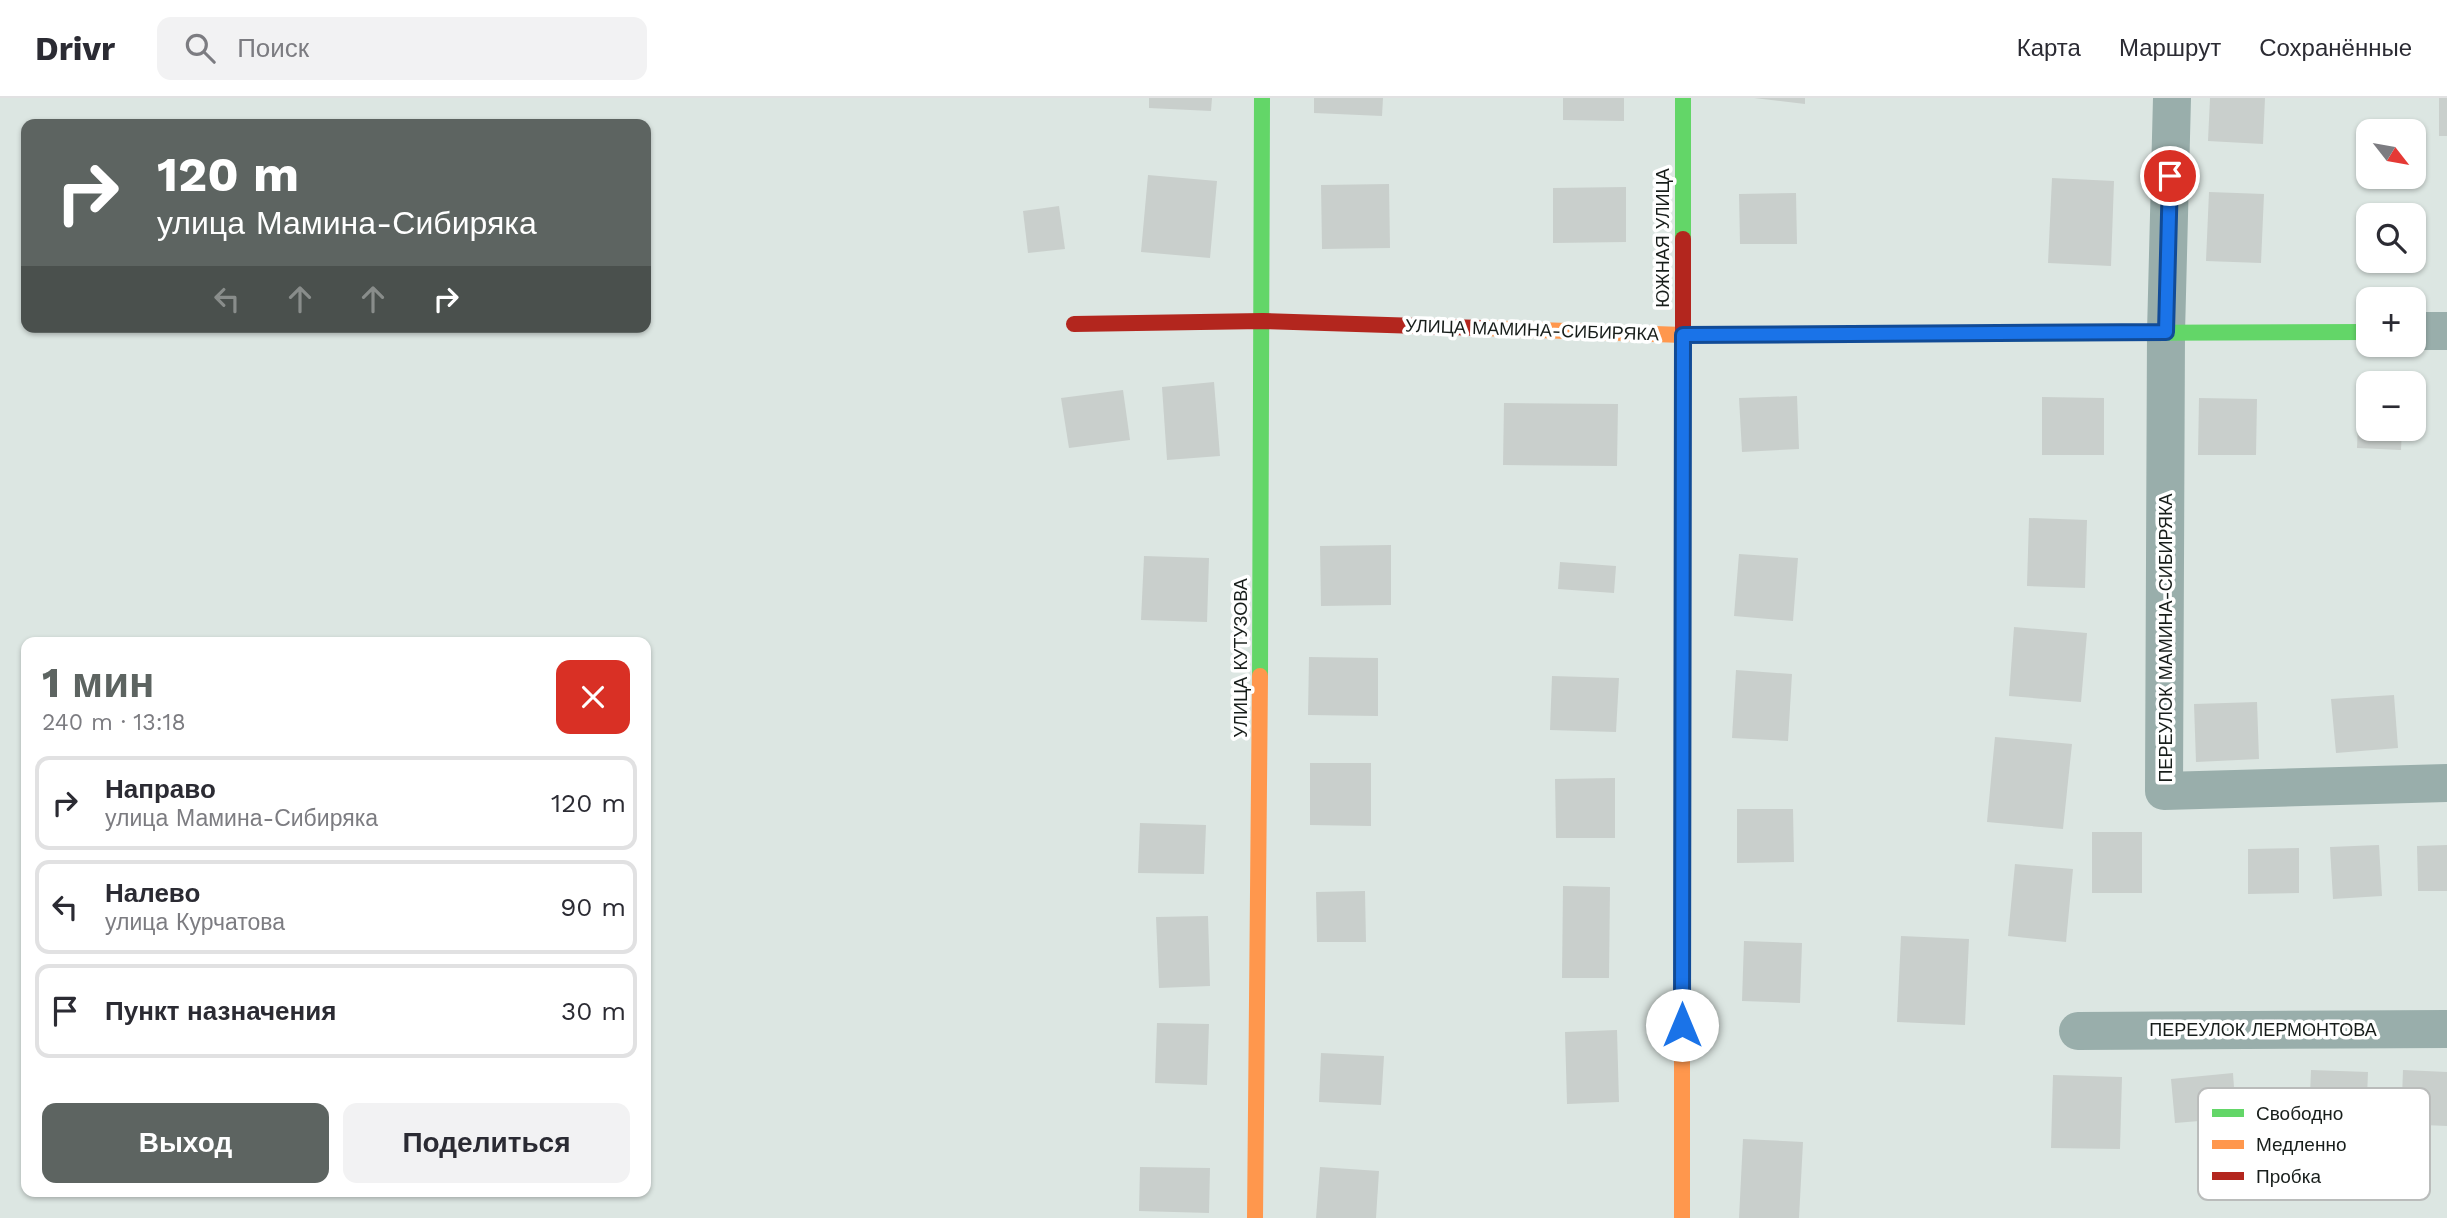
<!DOCTYPE html>
<html lang="ru">
<head>
<meta charset="utf-8">
<style>
  :root { --surface:#fff; --page:#f2f2f3; --text:#2b2b33; --muted:#7c7c81; --line:#e1e1e2; --accent:#5d6461 }
  body { margin:0; font-family:"Work Sans",sans-serif; background:var(--page); color:var(--text); height:100vh; display:flex; flex-direction:column; font-size:26px; white-space:nowrap }
  * { box-sizing:border-box; margin:0 }
  p { font-size:23px; color:var(--muted) }
  .icon { flex:none; width:38px; height:38px; fill:none; stroke:currentColor; stroke-width:2; stroke-linecap:round; stroke-linejoin:round }
  .map { position:relative; flex:1; overflow:hidden }
  .drawer { position:absolute; left:21px; top:539px; width:630px; height:560px; display:flex; flex-direction:column; background:var(--surface); border-radius:14px; box-shadow:0 2px 5px #0004 }
  .drawer>* { flex:none }
  .banner { position:absolute; left:21px; top:21px; width:630px; height:214px; border-radius:14px; box-shadow:0 2px 5px #0004; background:#5d6461; color:#fff; overflow:hidden }
  .needle { width:46px; rotate:121deg }
  .controls { position:absolute; left:2356px; top:21px; display:grid; gap:14px }
  .controls a { display:grid; place-items:center; width:70px; height:70px; border-radius:14px; background:var(--surface); box-shadow:0 2px 5px #0004; font-size:35px }
  .pin { position:absolute; display:grid; place-items:center; width:60px; height:60px; color:#fff; margin:-30px; border:4px solid #fff; border-radius:50%; box-shadow:0 2px 7px #0007 }
  .me { position:absolute; width:77px; margin:-38px; rotate:0deg; stroke-linejoin:round; filter:drop-shadow(0 0 5px #0008) }
  .turn { display:flex; align-items:center; gap:24px; height:147px; padding:0 21px; font-size:32px }
  .turn .icon { width:91px; height:91px; stroke-width:2.5 }
  .turn b { display:block; font-size:49px; line-height:60px }
  .lanes { display:flex; align-items:center; height:66px; padding:0 21px; background:#0003; justify-content:center; gap:35px; direction:ltr }
  .lanes .off { opacity:.35 }
  .round { display:grid; place-items:center; flex:none; width:74px; height:74px; border-radius:14px; background:var(--page) }
  .head { display:flex; align-items:center; justify-content:space-between; height:119px; padding:0 21px }
  h1 { font-size:42px; font-weight:700; line-height:52px; color:var(--accent) }
  .button { display:flex; gap:14px; margin-top:auto; padding:14px 21px }
  .button a { flex:1; height:80px; border-radius:14px; background:var(--accent); color:#fff; font-size:28px; font-weight:700; line-height:80px; text-align:center }
  .button a+a { background:var(--page); color:var(--text) }
  ul { padding:0; list-style:none }
  li { display:flex; align-items:center; gap:21px; height:94px; margin:0 14px 10px; padding:0 7px; border:4px solid var(--line); border-radius:14px }
  li div { flex:1 }
  li b { display:block; font-size:26px }
  li em { font-style:normal }
  header { display:flex; align-items:center; gap:42px; box-sizing:border-box; height:98px; padding:0 35px; background:var(--surface); border-bottom:2px solid var(--line) }
  header strong { font-size:33px }
  nav { display:flex; gap:38px; margin-inline-start:auto; font-size:24px }
  .search { width:490px; height:63px; background:var(--page); display:flex; align-items:center; gap:18px; box-sizing:border-box; padding:0 24px; border-radius:14px; color:var(--muted); font-size:26px }
  .map>svg:first-child { display:block }
</style>
</head>
<body>
<header>
<strong>Drivr</strong>
<div class="search"><svg class="icon" aria-label="search" viewBox="0 0 24 24"><circle cx="10" cy="10" r="6"/><path d="M15 15l6 6"/></svg>Поиск</div>
<nav><a>Карта</a><a>Маршрут</a><a>Сохранённые</a></nav>
</header>
<div class="map">
<svg width="2447" height="1120" viewBox="0 0 2447 1120">
  <rect width="100%" height="100%" fill="#dce6e2"/>
  <g fill="#c9cfcc">
    <path d="M1149 0H1212L1211 13 1149 10Z"/>
    <path d="M1314 0H1383L1382 18 1314 15Z"/>
    <path d="M1563 0H1624V23L1563 22Z"/>
    <path d="M1754 0H1805V6Z"/>
    <path d="M2210 0H2265L2263 46 2208 43Z"/>
    <rect x="2439" y="0" width="8" height="38"/>
    <path d="M1148 77 1217 83 1210 160 1141 154Z"/>
    <path d="M2052 80 2114 83 2111 168 2048 165Z"/>
    <path d="M1389 86 1390 150 1322 151 1321 87Z"/>
    <path d="M1626 89V144L1553 145V90Z"/>
    <path d="M2209 94 2264 96 2261 165 2206 163Z"/>
    <path d="M1796 95 1797 146H1740L1739 96Z"/>
    <path d="M1059 108 1065 151 1028 155 1023 113Z"/>
    <path d="M1214 284 1220 358 1167 362 1162 289Z"/>
    <path d="M1123 292 1130 342 1069 350 1061 300Z"/>
    <path d="M1797 298 1799 351 1742 354 1739 300Z"/>
    <path d="M2359 298H2368V331H2402L2401 352 2357 350Z"/>
    <path d="M2042 299 2104 300V357H2042Z"/>
    <path d="M2199 300 2257 301 2256 357H2198Z"/>
    <path d="M1504 305 1618 306 1617 368 1503 367Z"/>
    <path d="M2029 420 2087 422 2085 490 2027 488Z"/>
    <path d="M1391 447V507L1321 508 1320 448Z"/>
    <path d="M1739 456 1798 460 1793 523 1734 518Z"/>
    <path d="M1144 458 1209 460 1207 524 1141 522Z"/>
    <path d="M1560 464 1616 468 1614 495 1558 491Z"/>
    <path d="M2014 529 2087 535 2081 604 2009 598Z"/>
    <path d="M1309 559 1378 560V618L1308 617Z"/>
    <path d="M1736 572 1792 576 1788 643 1732 640Z"/>
    <path d="M1552 578 1619 580 1616 634 1550 632Z"/>
    <path d="M2394 597 2398 650 2336 655 2331 601Z"/>
    <path d="M2257 604 2259 661 2196 664 2194 606Z"/>
    <path d="M1995 639 2072 646 2063 731 1987 724Z"/>
    <path d="M1310 665H1371V728L1310 727Z"/>
    <path d="M1615 680V740H1556L1555 681Z"/>
    <path d="M1737 711H1793L1794 764 1737 765Z"/>
    <path d="M1140 725 1206 727 1204 776 1138 775Z"/>
    <rect x="2092" y="734" width="50" height="61"/>
    <path d="M2379 747 2382 798 2333 801 2330 749Z"/>
    <path d="M2447 747V793H2418L2417 748Z"/>
    <path d="M2299 750V795L2248 796V751Z"/>
    <path d="M2015 766 2073 771 2066 844 2008 838Z"/>
    <path d="M1563 788 1610 789 1609 880H1562Z"/>
    <path d="M1365 793 1366 844H1317L1316 794Z"/>
    <path d="M1208 818 1210 888 1159 890 1156 819Z"/>
    <path d="M1901 838 1969 841 1965 927 1897 924Z"/>
    <path d="M1744 843 1802 845 1800 905 1742 903Z"/>
    <path d="M1157 925 1209 926 1207 987 1155 985Z"/>
    <path d="M1617 932 1619 1004 1567 1006 1565 934Z"/>
    <path d="M1321 955 1384 958 1381 1007 1319 1004Z"/>
    <path d="M2311 972 2368 974 2366 1024 2309 1021Z"/>
    <path d="M2403 972 2447 974V1028L2401 1026Z"/>
    <path d="M2233 975 2236 1020 2175 1025 2171 981Z"/>
    <path d="M2053 977 2122 979 2120 1051 2051 1050Z"/>
    <path d="M1743 1041 1803 1044 1799 1120H1739Z"/>
    <path d="M1140 1069 1210 1070 1209 1115 1139 1113Z"/>
    <path d="M1320 1069 1379 1073 1376 1120H1316Z"/>
  </g>
  <g fill="none" stroke-linecap="round" stroke-linejoin="round">
    <g stroke="#99aeab" stroke-width="38">
      <path d="M2172 0 2166 235 2164 693 2447 685"/>
      <path d="M2413 233H2447"/>
      <path d="M2078 933 2447 931"/>
    </g>
    <g stroke="#63d668" stroke-width="16">
      <path d="M1683 141V0"/>
      <path d="M1865 236 2368 234"/>
      <path d="M1260 578 1262 0"/>
      <path d="M1682 814 1683 428"/>
    </g>
    <g stroke="#ff974d" stroke-width="16">
      <path d="M1481 230 1683 237 1865 236"/>
      <path d="M1255 1120 1260 578"/>
      <path d="M1682 1120V814"/>
    </g>
    <g stroke="#b3261e" stroke-width="16">
      <path d="M1074 226 1263 223 1481 230"/>
      <path d="M1683 428V141"/>
    </g>
  </g>
  <g fill="none" stroke-linecap="round" stroke-linejoin="round">
    <g stroke="#114b97" stroke-width="18">
      <path id="route" d="M1682 927 1683 237 2166 234 2170 78"/>
    </g>
    <use href="#route" stroke="#1a73e8" stroke-width="12"/>
  </g>
  <g text-anchor="middle" stroke-width="7" stroke-linejoin="round" paint-order="stroke">
    <g font-size="18" fill="#181e1b" stroke="#fff">
      <text transform="translate(1663 140) rotate(-90)" y="6">ЮЖНАЯ УЛИЦА</text>
      <text transform="translate(1532 232) rotate(2)" y="6">УЛИЦА МАМИНА-СИБИРЯКА</text>
      <text transform="translate(2166 540) rotate(-90)" y="6">ПЕРЕУЛОК МАМИНА-СИБИРЯКА</text>
      <text transform="translate(1241 560) rotate(-90)" y="6">УЛИЦА КУТУЗОВА</text>
      <text x="2263" y="938">ПЕРЕУЛОК ЛЕРМОНТОВА</text>
    </g>
  </g>
  <rect x="2198" y="990" width="232" height="112" rx="10" fill="#fff" stroke="#babcbb" stroke-width="2"/>
  <rect x="2212" y="1011" width="32" height="8" fill="#63d668"/>
  <rect x="2212" y="1042" width="32" height="9" fill="#ff974d"/>
  <rect x="2212" y="1074" width="32" height="8" fill="#b3261e"/>
  <g font-size="19" fill="#181e1b">
    <text x="2256" y="1022">Свободно</text>
    <text x="2256" y="1053">Медленно</text>
    <text x="2256" y="1085">Пробка</text>
  </g>
</svg>
<div class="controls">
<a><svg class="needle" viewBox="-14 -14 28 28"><path d="M0-13l5 13h-10z" fill="#e53935"/><path d="M0 13l5-13h-10z" fill="#7c7c81"/></svg></a>
<a><svg class="icon" aria-label="search" viewBox="0 0 24 24"><circle cx="10" cy="10" r="6"/><path d="M15 15l6 6"/></svg></a>
<a>+</a>
<a>−</a>
</div>
<div class="pin" style="left:2170px;top:78px;background:#d93025"><svg class="icon" aria-label="arrive" viewBox="0 0 24 24"><path d="M6 21V4h12l-3 4 3 4H6"/></svg></div>
<svg class="me" style="left:1682px;top:927px" viewBox="-20 -20 40 40"><circle r="19" fill="#fff"/><path d="M0-13L10 11 0 6-10 11z" fill="#1a73e8"/></svg>
<div class="banner">
<div class="turn"><svg class="icon" aria-label="right" viewBox="0 0 24 24"><path d="M7 20v-9h11M14 6l5 5-5 5"/></svg><div><b>120 m</b>улица Мамина-Сибиряка</div></div>
<div class="lanes"><svg class="icon off" aria-label="left" viewBox="0 0 24 24"><path d="M17 20v-9H6M10 6l-5 5 5 5"/></svg><svg class="icon off" aria-label="ahead" viewBox="0 0 24 24"><path d="M12 20V5M6 11l6-6 6 6"/></svg><svg class="icon off" aria-label="ahead" viewBox="0 0 24 24"><path d="M12 20V5M6 11l6-6 6 6"/></svg><svg class="icon" aria-label="right" viewBox="0 0 24 24"><path d="M7 20v-9h11M14 6l5 5-5 5"/></svg></div>
</div>
<section class="drawer">
<div class="head"><div><h1>1 мин</h1><p>240 m · 13:18</p></div><a class="round" style="background:#d93025;color:#fff"><svg class="icon" aria-label="close" viewBox="0 0 24 24"><path d="M6 6l12 12M18 6L6 18"/></svg></a></div>
<ul>
<li><svg class="icon" aria-label="right" viewBox="0 0 24 24"><path d="M7 20v-9h11M14 6l5 5-5 5"/></svg><div><b>Направо</b><p>улица Мамина-Сибиряка</p></div><em>120 m</em></li>
<li><svg class="icon" aria-label="left" viewBox="0 0 24 24"><path d="M17 20v-9H6M10 6l-5 5 5 5"/></svg><div><b>Налево</b><p>улица Курчатова</p></div><em>90 m</em></li>
<li><svg class="icon" aria-label="arrive" viewBox="0 0 24 24"><path d="M6 21V4h12l-3 4 3 4H6"/></svg><div><b>Пункт назначения</b></div><em>30 m</em></li>
</ul>
<div class="button"><a>Выход</a><a>Поделиться</a></div>
</section>
</div>
</body>
</html>
